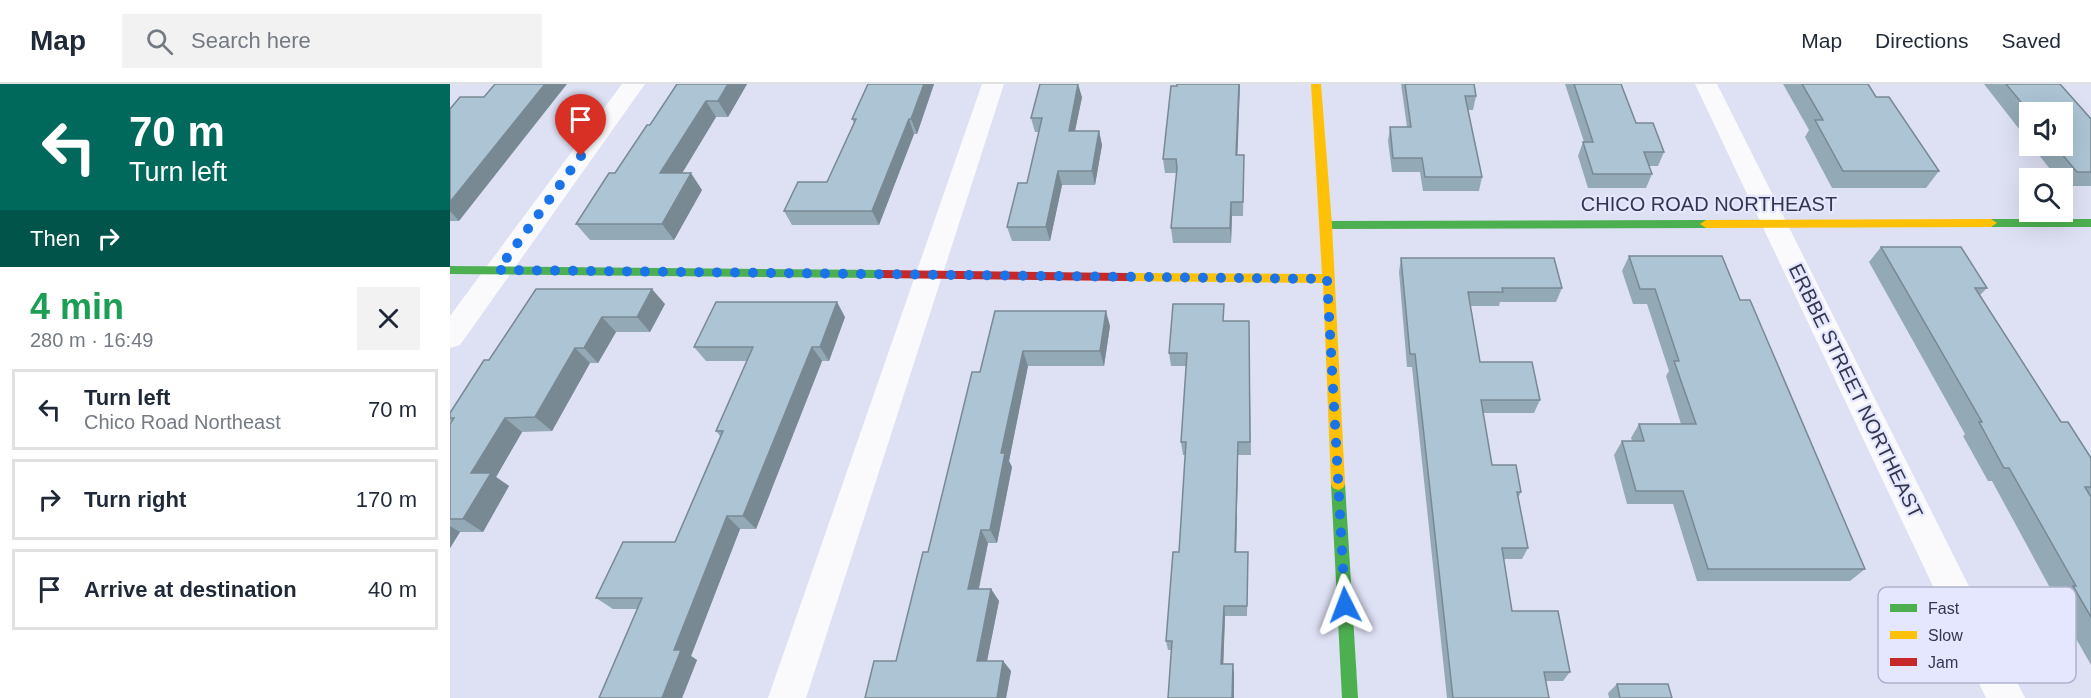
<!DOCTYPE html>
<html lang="en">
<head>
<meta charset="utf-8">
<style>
  :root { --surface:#fff; --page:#f2f2f3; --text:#1f2937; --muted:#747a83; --line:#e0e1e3 }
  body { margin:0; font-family:Helvetica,sans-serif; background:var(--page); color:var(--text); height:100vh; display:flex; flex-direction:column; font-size:22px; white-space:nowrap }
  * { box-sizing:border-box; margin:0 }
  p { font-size:20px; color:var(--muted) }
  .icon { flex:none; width:33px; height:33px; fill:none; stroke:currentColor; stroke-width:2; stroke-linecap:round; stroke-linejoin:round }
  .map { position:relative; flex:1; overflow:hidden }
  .drawer { display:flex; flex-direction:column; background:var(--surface); width:450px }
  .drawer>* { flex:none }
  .top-card { background:#00695c; color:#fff; overflow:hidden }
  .fabs { position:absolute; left:1569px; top:18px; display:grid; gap:12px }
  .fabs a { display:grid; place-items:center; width:54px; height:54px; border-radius:0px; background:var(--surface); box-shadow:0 6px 24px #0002; font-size:30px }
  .pin { position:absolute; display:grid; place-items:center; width:51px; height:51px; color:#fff; margin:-62px -26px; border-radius:50% 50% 50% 0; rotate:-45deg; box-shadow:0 0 6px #0007 }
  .pin .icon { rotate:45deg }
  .me { position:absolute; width:66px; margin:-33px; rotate:357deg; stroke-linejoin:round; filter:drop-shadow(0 0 4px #0008) }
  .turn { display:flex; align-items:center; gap:21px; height:126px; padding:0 30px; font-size:27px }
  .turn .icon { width:78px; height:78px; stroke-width:2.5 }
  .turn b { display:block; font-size:42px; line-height:51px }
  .then { display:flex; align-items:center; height:57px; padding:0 30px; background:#0003; gap:12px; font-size:22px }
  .round { display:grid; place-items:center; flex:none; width:63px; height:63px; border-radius:0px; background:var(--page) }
  .headline { display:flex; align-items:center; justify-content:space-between; height:102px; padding:0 30px }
  h1 { font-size:36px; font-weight:700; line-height:45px; color:#1e9e55 }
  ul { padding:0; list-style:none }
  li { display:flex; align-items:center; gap:18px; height:81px; margin:0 12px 9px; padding:0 18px; border:3px solid var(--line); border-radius:0px }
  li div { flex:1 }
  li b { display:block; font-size:22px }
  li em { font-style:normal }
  header { display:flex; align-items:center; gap:36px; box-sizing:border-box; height:84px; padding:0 30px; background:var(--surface); border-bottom:2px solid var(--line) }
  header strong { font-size:28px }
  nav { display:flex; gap:33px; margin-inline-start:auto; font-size:21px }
  .search { width:420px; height:54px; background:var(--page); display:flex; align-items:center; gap:15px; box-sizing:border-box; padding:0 21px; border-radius:0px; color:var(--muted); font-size:22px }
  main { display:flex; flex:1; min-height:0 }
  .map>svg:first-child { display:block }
</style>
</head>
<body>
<header>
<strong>Map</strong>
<div class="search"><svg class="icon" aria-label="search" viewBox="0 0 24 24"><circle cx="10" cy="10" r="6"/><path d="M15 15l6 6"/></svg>Search here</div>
<nav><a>Map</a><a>Directions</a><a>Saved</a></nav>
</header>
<main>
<section class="drawer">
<div class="top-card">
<div class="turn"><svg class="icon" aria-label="left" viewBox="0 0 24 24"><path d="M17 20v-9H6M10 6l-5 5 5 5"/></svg><div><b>70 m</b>Turn left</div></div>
<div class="then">Then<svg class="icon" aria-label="right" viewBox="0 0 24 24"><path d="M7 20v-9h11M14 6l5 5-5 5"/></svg></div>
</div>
<div class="headline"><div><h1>4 min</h1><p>280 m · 16:49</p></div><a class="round"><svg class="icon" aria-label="close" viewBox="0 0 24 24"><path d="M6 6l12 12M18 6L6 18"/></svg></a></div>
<ul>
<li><svg class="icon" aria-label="left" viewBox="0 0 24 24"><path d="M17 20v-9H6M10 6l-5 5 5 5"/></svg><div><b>Turn left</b><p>Chico Road Northeast</p></div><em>70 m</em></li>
<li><svg class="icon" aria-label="right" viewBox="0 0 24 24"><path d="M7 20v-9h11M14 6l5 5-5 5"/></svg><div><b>Turn right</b></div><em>170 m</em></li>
<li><svg class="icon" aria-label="arrive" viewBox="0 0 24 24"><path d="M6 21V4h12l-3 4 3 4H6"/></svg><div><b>Arrive at destination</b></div><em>40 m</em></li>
</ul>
</section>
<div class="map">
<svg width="1641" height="614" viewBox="0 0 1641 614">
  <rect width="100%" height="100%" fill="#dee0f4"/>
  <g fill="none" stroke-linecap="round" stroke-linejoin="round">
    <g fill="#fafafd" fill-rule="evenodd">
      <path d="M172 0H195L10 261 0 264V232Z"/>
      <path d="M532 0H554L356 614H318Z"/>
      <path d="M1245 0H1267L1575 614H1536Z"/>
    </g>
    <g fill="#4caf50" fill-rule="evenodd">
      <path d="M1541 135H1641V143H1541L1535 139Z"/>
      <path d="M1256 136 1262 140 1256 144 876 145 870 141 876 137Z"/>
      <path d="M0 182 431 186 437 190 431 194 0 190Z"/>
      <path d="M888 394 893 396 895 400 908 614H892L881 400 883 396Z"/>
    </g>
    <g fill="#ffc107" fill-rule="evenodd">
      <path d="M861 0H871L882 141 895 400 893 404 888 406 883 404 881 400 873 199 677 197 671 193 677 189 872 190Z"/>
      <path d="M1541 135 1547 139 1541 143 1256 144 1250 140 1256 136Z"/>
    </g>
    <path fill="#c62828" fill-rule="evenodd" d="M431 186 677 189 683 193 677 197 431 194 425 190Z"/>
  </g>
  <g fill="#94a9b6">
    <path d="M227 0H297L278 33H266L232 89 252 106 224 156H140L126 140 165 89 200 41Z"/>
    <path d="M418 0H484L467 50H464L429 141H342L334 127 377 98 404 39 402 35Z"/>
    <path d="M727 0H790L787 71H794L793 132H782L781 159H723L721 144 727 89H715L713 75Z"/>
    <path d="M951 0H1024L1026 12 1023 26H1018L1032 93 1029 107H973L970 88H942L938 57 940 43H957Z"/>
    <path d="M1115 0H1171L1186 39 1214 68 1208 82H1199L1202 90 1196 104H1138L1128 72 1133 58H1134Z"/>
    <path d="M1333 0H1418L1426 13 1489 87 1476 104H1382L1355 53 1359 46Z"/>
    <path d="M1534 0H1610L1641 35V102H1613L1612 94H1607L1582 62H1612L1580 28V59Z"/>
    <path d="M632 13 625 47H649L652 61 645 101H612L600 157H562L557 143 577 99 589 48H585L581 34Z"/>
    <path d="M0 25 9 137H0Z"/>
    <path d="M1431 163 1537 204 1530 211 1611 338 1641 374V581L1603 514 1605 513 1542 397H1538L1513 352 1515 350 1419 178Z"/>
    <path d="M1179 172 1290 216 1415 485 1400 497H1247L1223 420H1177L1164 371 1172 357H1182L1181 354 1189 340H1231L1216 292 1219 287 1197 220H1183L1172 187Z"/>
    <path d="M951 174 1112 204 1106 218H1050L1049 222H1020L1030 278 1090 316 1084 329H1033L1042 381 1071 408 1068 414 1078 464 1072 475H1054L1062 527 1120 588 1113 597H1095L1099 614H997L962 283H957L949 188Z"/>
    <path d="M86 205 215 220 200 248H166L148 279H140L102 347 72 348 46 393 59 402 33 448H10L0 464V340L1 338 0 337V329L39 276Z"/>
    <path d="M545 227 660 242 654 282H578L559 377 562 383 547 459H538L529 505H541L549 517 537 577H553L561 587 556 614H415L446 577 530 288Z"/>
    <path d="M395 233 379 277H372L306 445H290L241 572 247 576 232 614 188 525H163L146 514 225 458 270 352 266 347 297 277H256L244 263Z"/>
    <path d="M775 237H799L801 371H788L786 468H798L797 532H775L773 580 784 589 721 566H718L716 557 729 468 735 371H733L731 358 736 282H721L719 269Z"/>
    <path d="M1167 600 1222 614H1159L1158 609Z"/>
  </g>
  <g fill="#788994">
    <path d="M95 0H117L9 137 0 127V118Z"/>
    <path d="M278 0H297L278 33 268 17Z"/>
    <path d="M474 0H484L467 50 461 35Z"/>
    <path d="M628 0 632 13 622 61 619 47Z"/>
    <path d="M789 0H790L787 85 786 71Z"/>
    <path d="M256 17 266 33 222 106 210 89Z"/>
    <path d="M459 35 464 50 429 141 422 127Z"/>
    <path d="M649 47 652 61 645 101 642 87Z"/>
    <path d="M608 87 612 101 600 157 596 143Z"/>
    <path d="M241 89 252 106 224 156 212 140Z"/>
    <path d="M781 118 782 132 781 159 780 144Z"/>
    <path d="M202 205 215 220 200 248 187 233Z"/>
    <path d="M387 218 395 233 379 277 370 263Z"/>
    <path d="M656 227 660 242 654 282 650 267Z"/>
    <path d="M152 233 166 248 148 279 134 264Z"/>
    <path d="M362 263 372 277 306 445 293 432Z"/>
    <path d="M125 264 140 279 102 347 85 333Z"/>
    <path d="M573 267 578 282 559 377 562 383 547 459 540 446 551 369Z"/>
    <path d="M55 334 72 348 46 393 59 402 33 448 13 435 21 389Z"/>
    <path d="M788 358V371L786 479 785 468Z"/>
    <path d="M277 432 290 445 241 572 247 576 232 614H212L224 566Z"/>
    <path d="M0 442 10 448 0 464Z"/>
    <path d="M531 446 538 459 526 517 518 505Z"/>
    <path d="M541 505 549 517 535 587 527 577Z"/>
    <path d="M774 522 775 532 773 589 771 580Z"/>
    <path d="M553 577 561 587 556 614H547Z"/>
    <path d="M783 580 784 589V614H782Z"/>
  </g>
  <g fill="#acc4d4" stroke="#788994" stroke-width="1.5">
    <path d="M45 0H95L0 118V25L10 13H34Z"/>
    <path d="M227 0H278L268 17H256L210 89H241L212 140H126L159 89H165L197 41H200Z"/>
    <path d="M418 0H474L461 35H459L422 127H334L348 98H377L406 35H402Z"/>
    <path d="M590 0H628L619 47H649L642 87H608L596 143H557L568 99H577L592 34H581Z"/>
    <path d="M727 0H789L786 71H794L793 118H781L780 144H721L727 84 726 75H713L721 2H727Z"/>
    <path d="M955 0H1024L1026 12H1015L1032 93H975L972 74H943L940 43H961Z"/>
    <path d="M1124 0H1171L1186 39H1203L1214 68H1194L1202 90H1143L1133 58H1143Z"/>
    <path d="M1352 0H1418L1426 13H1439L1489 87H1393L1365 36H1373Z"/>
    <path d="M1556 0H1610L1641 35V88H1627L1605 62H1612V28L1580 29Z"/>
    <path d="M1431 163H1511L1537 204H1525L1611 338H1618L1641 374V403H1635L1641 413V533L1623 502H1626L1559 384H1554L1529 338H1532Z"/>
    <path d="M1179 172H1272L1290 216H1300L1415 485H1258L1233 407H1186L1172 357H1194L1189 340H1246L1224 277H1229L1205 205H1190Z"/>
    <path d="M951 174H1104L1112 204H1052L1053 208H1018L1030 278H1082L1090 316H1031L1042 381H1066L1071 408H1067L1078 464H1052L1062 527H1108L1120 588H1094L1099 614H1003L965 270H960Z"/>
    <path d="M86 205H202L187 233H152L134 264H125L85 333 55 334 21 389H41L13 435H0V340L4 334H0V329L34 276H39Z"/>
    <path d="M266 218H387L370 263H362L293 432H277L224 566H231L212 614H149L192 514H146L173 458H225L273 347H266L303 263H244Z"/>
    <path d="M723 220H774L773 237H799L800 358H788L785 468H798L797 522H774L771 580H783L782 614H718L722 557H716L723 468H729L736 358H731L737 269H719Z"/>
    <path d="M545 227H656L650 267H573L551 369H555L540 446H531L518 505H541L527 577H553L547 614H415L424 577H446L473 468H478L522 288H530Z"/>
    <path d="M1167 600H1218L1222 614H1170Z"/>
  </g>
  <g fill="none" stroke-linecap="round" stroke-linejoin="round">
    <path stroke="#1a73e8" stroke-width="10" stroke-dasharray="0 18" d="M131 72 48 186 877 195 895 521"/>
  </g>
  <g text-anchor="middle" stroke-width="4.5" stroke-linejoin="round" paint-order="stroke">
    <g font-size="20" fill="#34364e" stroke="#e4e7ff">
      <text x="1259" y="127">CHICO ROAD NORTHEAST</text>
      <text transform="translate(1406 307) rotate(64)" y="7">ERBBE STREET NORTHEAST</text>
    </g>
  </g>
  <rect x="1428" y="503" width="198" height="96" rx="9" fill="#e4e7ff" stroke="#afb2ca" stroke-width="1.5"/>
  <rect x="1440" y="520" width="27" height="8" fill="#4caf50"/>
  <rect x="1440" y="547" width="27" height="8" fill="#ffc107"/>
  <rect x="1440" y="574" width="27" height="8" fill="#c62828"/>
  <g font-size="16" fill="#34364e">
    <text x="1478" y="530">Fast</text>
    <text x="1478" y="557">Slow</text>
    <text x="1478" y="584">Jam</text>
  </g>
</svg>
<div class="fabs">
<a><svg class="icon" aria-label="sound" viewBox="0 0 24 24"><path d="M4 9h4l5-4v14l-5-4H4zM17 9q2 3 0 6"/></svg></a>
<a><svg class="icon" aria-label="search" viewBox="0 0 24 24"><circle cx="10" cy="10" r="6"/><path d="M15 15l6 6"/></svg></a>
</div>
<div class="pin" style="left:131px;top:72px;background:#d93025"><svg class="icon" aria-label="arrive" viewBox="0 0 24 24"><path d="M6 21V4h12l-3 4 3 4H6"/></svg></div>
<svg class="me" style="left:895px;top:521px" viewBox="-20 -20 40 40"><path d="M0-17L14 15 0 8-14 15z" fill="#1a73e8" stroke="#fff" stroke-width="4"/></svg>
</div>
</main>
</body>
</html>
